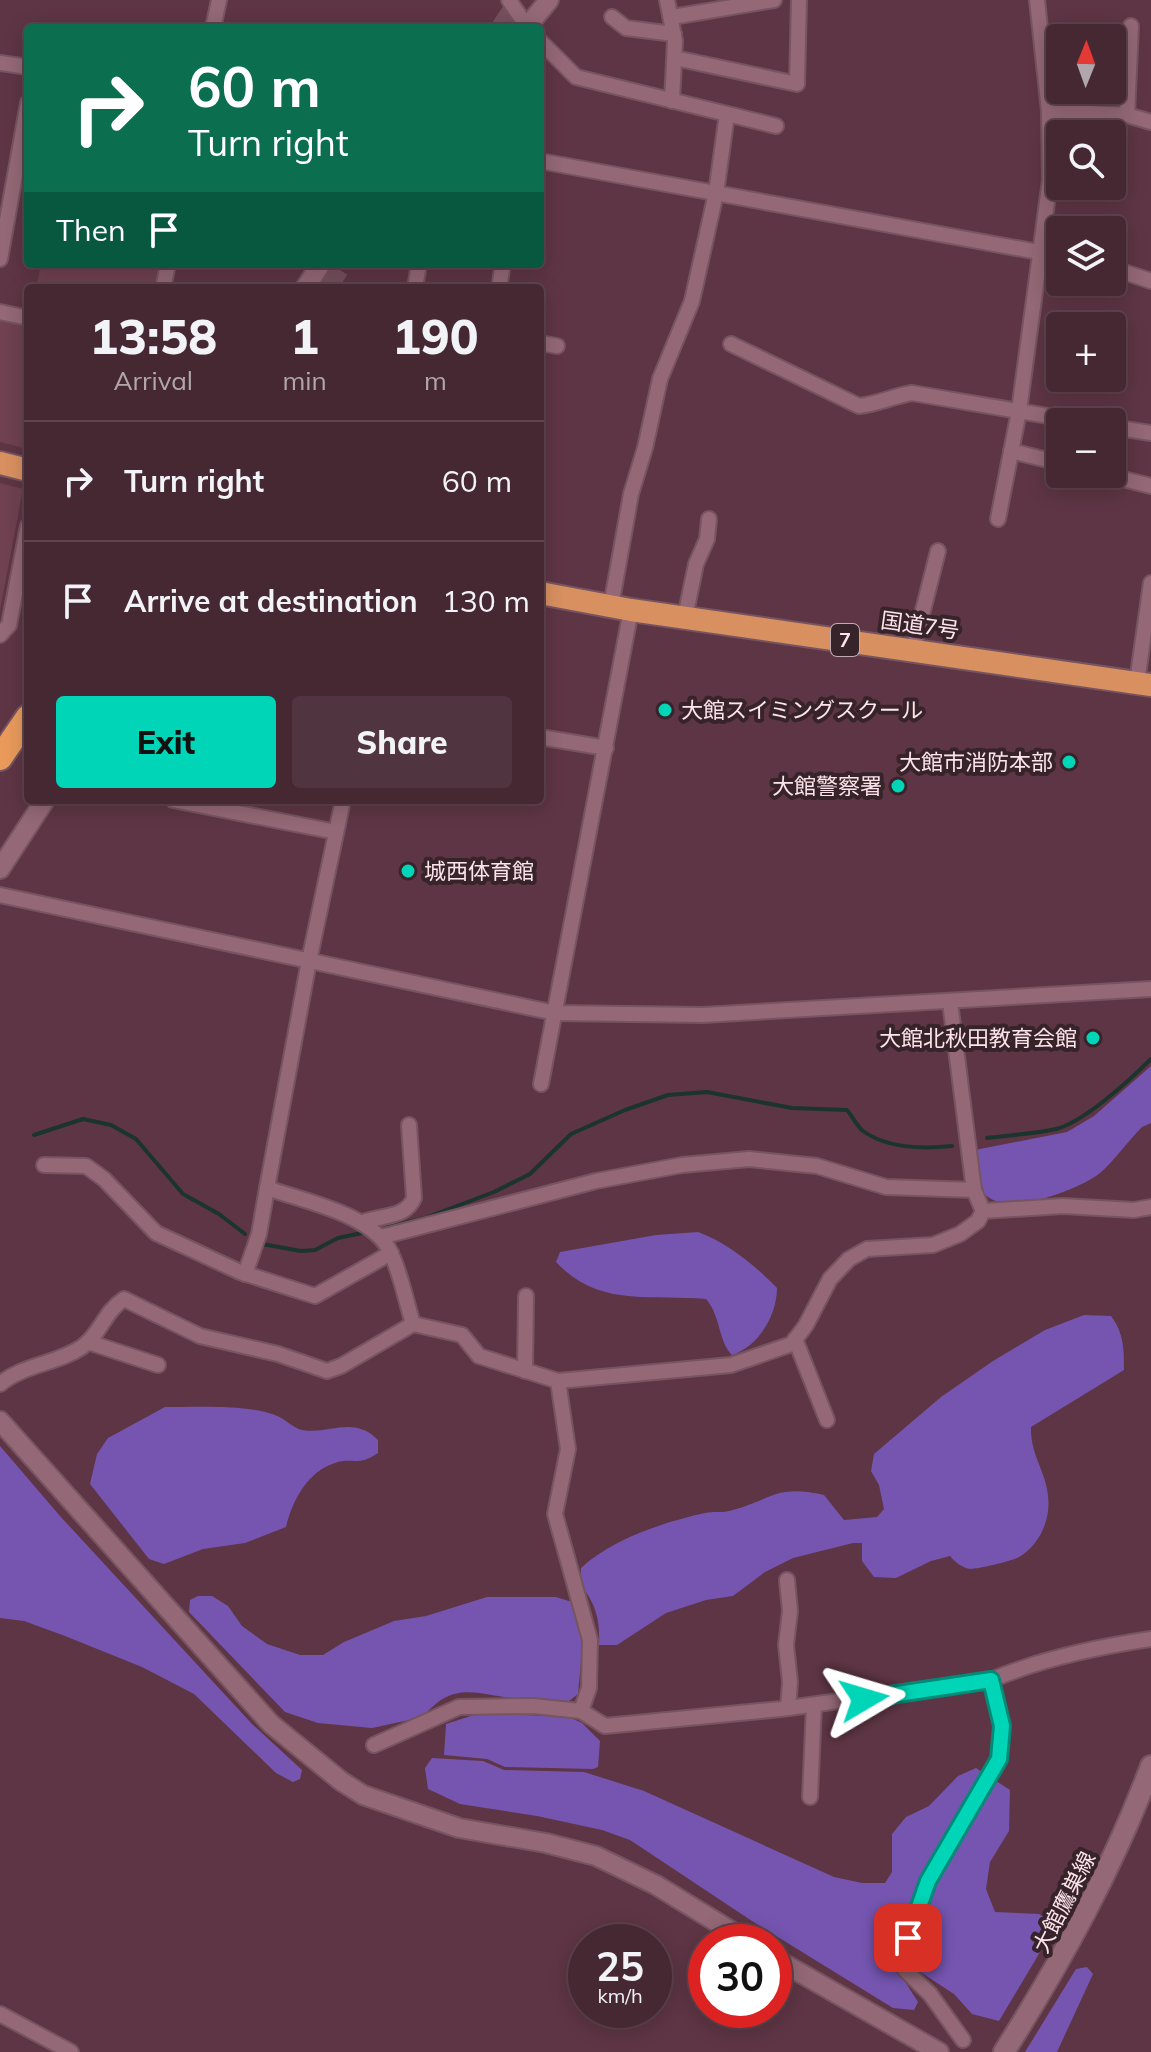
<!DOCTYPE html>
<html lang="en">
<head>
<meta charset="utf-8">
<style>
  :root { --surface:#462833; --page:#50343f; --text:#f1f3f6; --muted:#b0a6ac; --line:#5e444e; --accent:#00d5b7 }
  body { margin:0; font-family:Mulish,"Noto Sans JP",sans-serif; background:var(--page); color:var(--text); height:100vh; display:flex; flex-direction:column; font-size:30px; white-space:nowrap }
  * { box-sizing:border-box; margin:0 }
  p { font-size:26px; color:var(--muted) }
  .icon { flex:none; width:44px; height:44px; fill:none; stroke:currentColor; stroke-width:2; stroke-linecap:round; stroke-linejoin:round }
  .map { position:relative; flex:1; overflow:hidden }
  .drawer { position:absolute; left:24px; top:284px; width:520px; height:520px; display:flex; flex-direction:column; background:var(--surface); border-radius:8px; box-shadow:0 4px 20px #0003,0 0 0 2px var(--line) }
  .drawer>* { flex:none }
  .banner { position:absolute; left:24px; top:24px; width:520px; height:244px; border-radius:8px; box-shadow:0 4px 20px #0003,0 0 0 2px var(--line); background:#0b6e4f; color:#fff; overflow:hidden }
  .needle { width:52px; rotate:1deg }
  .fabs { position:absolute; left:1046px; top:24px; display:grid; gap:16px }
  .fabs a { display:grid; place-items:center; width:80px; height:80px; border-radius:8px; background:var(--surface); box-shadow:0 4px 20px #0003,0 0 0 2px var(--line); font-size:40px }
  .speed { position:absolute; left:568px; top:1924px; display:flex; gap:16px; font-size:40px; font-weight:700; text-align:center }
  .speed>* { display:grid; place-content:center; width:104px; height:104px; border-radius:50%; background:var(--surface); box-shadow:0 4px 20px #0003,0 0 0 2px var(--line); line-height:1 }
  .speed small { font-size:20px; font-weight:400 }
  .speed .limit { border:12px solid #d22; background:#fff; color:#111 }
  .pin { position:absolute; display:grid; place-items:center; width:68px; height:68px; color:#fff; margin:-34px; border-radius:16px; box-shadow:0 4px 12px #0006 }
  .me { position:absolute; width:88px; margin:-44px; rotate:83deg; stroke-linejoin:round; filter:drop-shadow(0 0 6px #0008) }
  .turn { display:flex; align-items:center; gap:28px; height:168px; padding:0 32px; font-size:36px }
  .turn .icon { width:104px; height:104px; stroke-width:2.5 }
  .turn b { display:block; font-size:56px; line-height:68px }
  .then { display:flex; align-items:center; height:76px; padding:0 32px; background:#0003; gap:16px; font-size:30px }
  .eta { display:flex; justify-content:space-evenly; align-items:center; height:136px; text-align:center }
  .eta b { font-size:48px; font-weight:800; line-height:56px }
  .cta { display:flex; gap:16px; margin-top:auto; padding:16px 32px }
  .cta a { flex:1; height:92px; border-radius:8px; background:var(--accent); color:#111; font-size:32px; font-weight:800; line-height:92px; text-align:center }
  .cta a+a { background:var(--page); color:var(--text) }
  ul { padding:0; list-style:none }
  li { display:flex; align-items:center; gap:24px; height:120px; padding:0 32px; border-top:2px solid var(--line) }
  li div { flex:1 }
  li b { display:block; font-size:30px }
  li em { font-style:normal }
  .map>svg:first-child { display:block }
</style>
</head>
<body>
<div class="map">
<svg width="1151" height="2052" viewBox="0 0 1151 2052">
  <rect width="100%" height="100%" fill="#5e3544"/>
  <g fill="#6f4151">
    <path d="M41 264H163L159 288H36Z"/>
    <path d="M0 315 28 322V449L0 442Z"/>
    <path d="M0 483 23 489 0 610Z"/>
  </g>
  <g fill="#7555b0">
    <path d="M1151 1066V1123L1142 1127C1128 1141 1114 1161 1100 1173 1079 1190 995 1223 980 1187 976 1176 978 1161 975 1150L1067 1132 1094 1116Z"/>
    <path d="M698 1232C726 1242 756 1266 777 1288 777 1315 759 1346 732 1355 718 1341 721 1316 706 1299 650 1294 599 1308 556 1262L560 1252 656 1235Z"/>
    <path d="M1084 1315 1111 1316C1124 1333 1124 1350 1124 1370L1031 1427C1030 1460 1052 1476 1048 1511 1046 1529 1035 1548 1019 1557 1013 1561 978 1569 971 1569 962 1568 955 1562 950 1556L931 1561 896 1578 874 1577 862 1561V1543H853L793 1558 765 1572 733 1596 706 1600 666 1613 617 1645H599C600 1619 596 1605 581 1585V1568C612 1539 664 1522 705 1513 713 1511 721 1513 729 1511 772 1500 775 1484 824 1495L844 1520 877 1517 884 1509 879 1485 871 1471 874 1454 941 1397 993 1361 1045 1330Z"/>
    <path d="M165 1407C195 1407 247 1404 275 1415 284 1418 293 1428 302 1430 330 1435 353 1415 378 1440V1453C358 1467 353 1457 335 1463 308 1471 292 1501 286 1527L245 1543 203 1549 164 1564 149 1559 90 1484 97 1454 108 1438Z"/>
    <path d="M0 1446 60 1516 252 1724 302 1770 300 1779 293 1782 276 1773 194 1694 142 1667 65 1636 24 1621 0 1618Z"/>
    <path d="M198 1596H212L228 1606 242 1626 267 1644 300 1655H323L344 1642 394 1621 426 1616 487 1597H556L572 1602 583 1640 578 1694 569 1701C553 1701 536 1701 519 1699 477 1695 454 1679 423 1717L372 1728 318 1723 285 1712 189 1612 190 1600Z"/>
    <path d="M480 1713 569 1717 582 1723 600 1741 598 1767 593 1769 505 1767 487 1759 444 1755 446 1724Z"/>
    <path d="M432 1758 483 1761 504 1770 584 1772 644 1791 834 1877 862 1883H885L892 1872V1834L906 1817 929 1806 958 1776 976 1768 1010 1790 1009 1831 990 1862 986 1889 995 1912 1039 1914 1048 1920 1049 1937 999 2021 972 2014 954 1994 905 1962 895 1966 918 2002 914 2010 893 2008 752 1921 630 1840 602 1830 537 1816 460 1804 428 1789 425 1768Z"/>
    <path d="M1087 1967 1093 1974 1057 2052H1025L1076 1969Z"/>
  </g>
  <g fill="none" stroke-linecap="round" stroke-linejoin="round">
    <g stroke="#1b342e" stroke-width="4">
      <path d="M34 1135 83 1119 111 1125 136 1139 183 1194 219 1214 245 1234"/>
      <path d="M987 1138C1010 1135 1034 1134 1056 1129 1084 1122 1130 1080 1151 1059"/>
      <path d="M388 1227 425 1218 494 1192 530 1174 571 1134 625 1110 668 1095 707 1092 792 1108 847 1110C852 1116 857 1126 863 1131 888 1149 923 1149 952 1146"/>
      <path d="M262 1244 301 1251 315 1250 338 1238 362 1233"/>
    </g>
    <g stroke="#764f5d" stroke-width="24" stroke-dasharray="24 12" stroke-linecap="butt">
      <path d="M503 28 522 0"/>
      <path d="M324 288 340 264"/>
    </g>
    <g stroke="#765460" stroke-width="18">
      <g id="minor">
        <path d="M509 0 528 28"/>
        <path d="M667 0 675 41 672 101"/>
        <path d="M612 17 626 28 674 34"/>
        <path d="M672 17 774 0"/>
        <path d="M213 28 219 0"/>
        <path d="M540 41 576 77 776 126"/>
        <path d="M675 58 797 84 799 0"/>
        <path d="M0 63 28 67"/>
        <path d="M1049 111 1127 115 1151 122"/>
        <path d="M1127 115 1131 26"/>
        <path d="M540 161 1060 256"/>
        <path d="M0 259 28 103"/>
        <path d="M1112 268 1151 281"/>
        <path d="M163 288 168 264"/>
        <path d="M415 288 419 264"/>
        <path d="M499 288 503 264"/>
        <path d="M0 312 28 318"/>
        <path d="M540 343 557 346"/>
        <path d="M731 344 859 406C878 404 893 396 912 393L1083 422"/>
        <path d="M1112 427 1151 433"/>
        <path d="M1011 451 1060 463"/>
        <path d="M1103 474 1151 486"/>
        <path d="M998 519 1019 411 1050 180 1049 111 1037 0"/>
        <path d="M611 606 631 494 645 448 660 379 692 301 716 193 727 114"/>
        <path d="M685 617 696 564 707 539 709 519"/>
        <path d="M0 635 9 625 28 526"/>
        <path d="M913 650 938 551"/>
        <path d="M1137 682 1151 583"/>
        <path d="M540 737 606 748"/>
        <path d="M173 800 336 832"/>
        <path d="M343 800 309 961 267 1188C306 1202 373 1214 391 1253 401 1275 406 1301 413 1324L462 1335 479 1356 558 1381 731 1365 792 1344 806 1325 830 1279 849 1259 867 1249 933 1245 960 1234 978 1221 983 1211"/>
        <path d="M0 895 555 1013 703 1015 1151 989"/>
        <path d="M950 1002 974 1190 983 1211"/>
        <path d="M541 1084 631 610"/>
        <path d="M44 1165 86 1166 104 1179 156 1233 240 1272 315 1296 391 1253"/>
        <path d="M983 1211 1063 1206 1134 1210 1151 1207"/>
        <path d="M363 1222C382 1215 406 1218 414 1198L409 1125"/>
        <path d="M381 1237 596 1181 682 1165 749 1159 817 1166 886 1187 974 1190"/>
        <path d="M245 1274 259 1234 267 1188"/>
        <path d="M795 1339 827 1420"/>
        <path d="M88 1342 158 1365"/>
        <path d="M525 1371 526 1296"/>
        <path d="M558 1381 568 1449 555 1514 590 1640 589 1688 581 1711"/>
        <path d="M0 1384C24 1364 57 1364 82 1347 100 1335 104 1312 124 1299L200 1336 278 1354 327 1371 341 1366 413 1324"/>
        <path d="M787 1580 790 1611 786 1645 790 1682 788 1708"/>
        <path d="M374 1745 459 1707 533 1706 581 1711 605 1726 781 1709 991 1680C1041 1659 1097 1647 1151 1639"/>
        <path d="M810 1797 814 1705"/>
        <path d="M0 2014 71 2052"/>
        <path d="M963 2040 930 1994 905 1970 908 1938 928 1881 999 1759 1002 1726 991 1680"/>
      </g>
    </g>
    <g stroke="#765460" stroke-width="22">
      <g id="tertiary">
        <path d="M526 28 549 0"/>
        <path d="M305 288 321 264"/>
        <path d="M0 869 45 800"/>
        <path d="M0 1421 271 1724 341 1781 363 1795 459 1828 546 1843 596 1856 656 1885 749 1942"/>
        <path d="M774 1958 939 2052"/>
      </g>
    </g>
    <g stroke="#765460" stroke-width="24">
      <path id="secondary" d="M1004 2052C1062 1960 1113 1868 1151 1766"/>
    </g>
    <g stroke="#765460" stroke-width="26">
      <g id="trunk">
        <path d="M0 463 28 470"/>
        <path d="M540 593 631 610 1151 685"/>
      </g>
    </g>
    <g stroke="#765460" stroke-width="28">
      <path id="motorway" d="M0 758 28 717"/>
    </g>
    <use href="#minor" stroke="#946876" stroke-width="14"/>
    <use href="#tertiary" stroke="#946876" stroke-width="18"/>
    <use href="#secondary" stroke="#946876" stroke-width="20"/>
    <use href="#trunk" stroke="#d89060" stroke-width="22"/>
    <use href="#motorway" stroke="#e99a5b" stroke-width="24"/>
  </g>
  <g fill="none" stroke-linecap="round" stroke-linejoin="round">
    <g stroke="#008a77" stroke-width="20">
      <path id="route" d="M864 1699 991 1680 1002 1726 999 1759 928 1881 908 1938"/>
    </g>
    <use href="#route" stroke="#00d5b7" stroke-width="14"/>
  </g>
  <g fill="#00d5b7" stroke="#37242a" stroke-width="3">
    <circle cx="665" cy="710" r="8"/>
    <circle cx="1069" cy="762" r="8"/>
    <circle cx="898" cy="786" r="8"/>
    <circle cx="408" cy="871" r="8"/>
    <circle cx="1093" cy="1038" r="8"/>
  </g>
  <g text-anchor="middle" stroke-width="8" stroke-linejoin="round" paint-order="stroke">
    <rect fill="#37242a" stroke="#c2aab1" stroke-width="2" x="831" y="624" width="28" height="32" rx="6"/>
    <g font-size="20" font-weight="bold" fill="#fde3eb">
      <text x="845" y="647">7</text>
    </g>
    <g font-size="22" fill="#fde3eb" stroke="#37242a">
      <text transform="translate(920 625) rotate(8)" y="8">国道7号</text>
      <text transform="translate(1064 1902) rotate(-63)" y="8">大館鷹巣線</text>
    </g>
    <g font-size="22" fill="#fde3eb" stroke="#37242a" text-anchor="end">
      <text x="681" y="718" text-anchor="start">大館スイミングスクール</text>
      <text x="1053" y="770">大館市消防本部</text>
      <text x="882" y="794">大館警察署</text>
      <text x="424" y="879" text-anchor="start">城西体育館</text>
      <text x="1077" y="1046">大館北秋田教育会館</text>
    </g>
  </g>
</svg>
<div class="fabs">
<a><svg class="needle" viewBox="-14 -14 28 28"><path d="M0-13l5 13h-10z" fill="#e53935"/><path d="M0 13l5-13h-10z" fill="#b0a6ac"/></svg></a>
<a><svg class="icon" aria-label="search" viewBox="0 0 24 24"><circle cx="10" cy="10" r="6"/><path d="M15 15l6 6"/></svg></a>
<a><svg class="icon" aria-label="layers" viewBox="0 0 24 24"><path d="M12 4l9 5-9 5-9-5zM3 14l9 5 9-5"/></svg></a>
<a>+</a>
<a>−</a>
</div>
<div class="speed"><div>25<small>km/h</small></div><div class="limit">30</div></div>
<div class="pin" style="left:908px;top:1938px;background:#d93025"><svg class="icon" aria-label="arrive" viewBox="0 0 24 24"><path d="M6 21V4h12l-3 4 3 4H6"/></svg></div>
<svg class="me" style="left:864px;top:1699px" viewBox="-20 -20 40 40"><path d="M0-17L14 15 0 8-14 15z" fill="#00d5b7" stroke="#fff" stroke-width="4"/></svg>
<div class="banner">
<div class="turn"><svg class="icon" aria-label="right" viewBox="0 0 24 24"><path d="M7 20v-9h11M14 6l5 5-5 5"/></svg><div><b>60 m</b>Turn right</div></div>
<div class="then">Then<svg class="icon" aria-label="arrive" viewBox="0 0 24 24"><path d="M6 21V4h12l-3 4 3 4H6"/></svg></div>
</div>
<section class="drawer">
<div class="eta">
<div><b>13:58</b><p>Arrival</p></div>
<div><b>1</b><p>min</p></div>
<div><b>190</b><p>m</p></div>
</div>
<ul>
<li><svg class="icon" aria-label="right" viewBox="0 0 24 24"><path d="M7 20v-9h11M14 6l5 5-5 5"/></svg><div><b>Turn right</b></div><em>60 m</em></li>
<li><svg class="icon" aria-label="arrive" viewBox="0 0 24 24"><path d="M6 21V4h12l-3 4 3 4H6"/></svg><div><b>Arrive at destination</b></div><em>130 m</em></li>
</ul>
<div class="cta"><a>Exit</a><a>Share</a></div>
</section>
</div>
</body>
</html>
